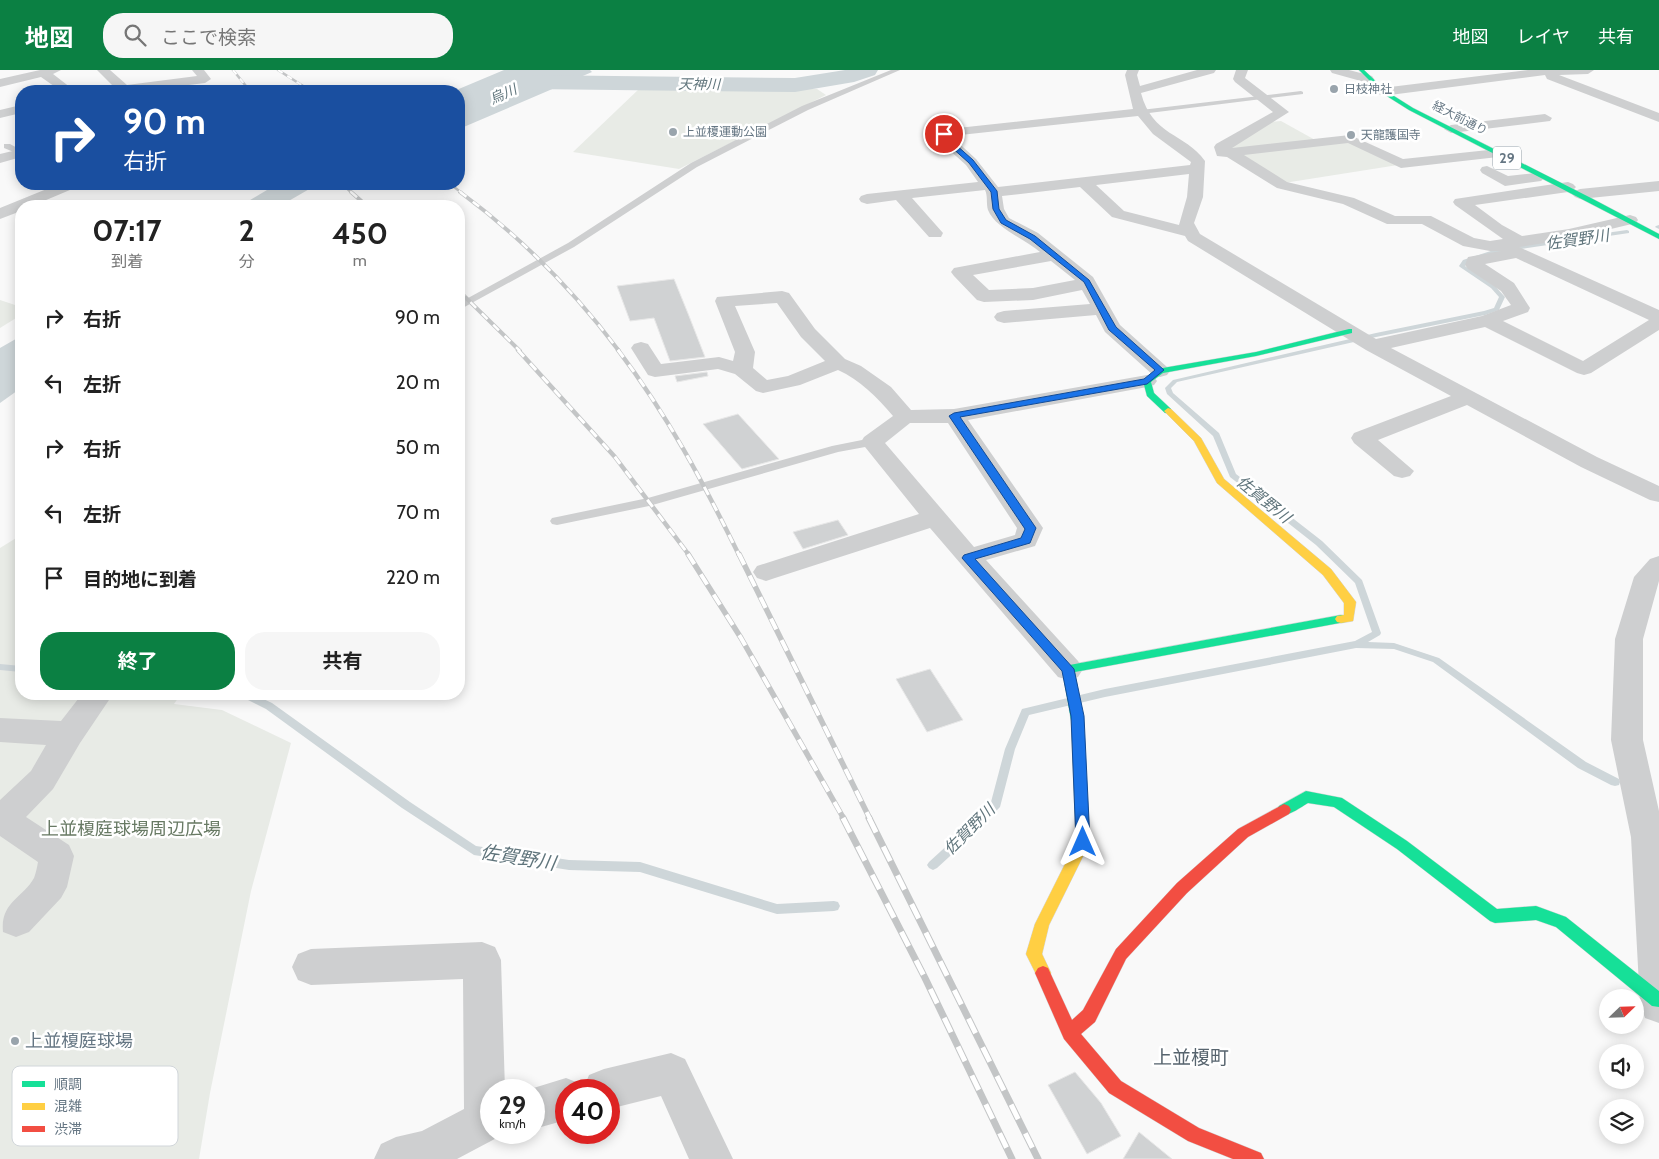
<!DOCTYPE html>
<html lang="ja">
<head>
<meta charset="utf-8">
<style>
  :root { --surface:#fff; --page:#f6f6f6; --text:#222; --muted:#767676; --accent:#0b8043 }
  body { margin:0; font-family:Cabin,"Noto Sans JP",sans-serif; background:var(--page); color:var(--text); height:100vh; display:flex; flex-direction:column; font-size:19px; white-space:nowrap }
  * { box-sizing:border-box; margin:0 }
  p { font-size:16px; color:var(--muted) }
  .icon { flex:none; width:28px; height:28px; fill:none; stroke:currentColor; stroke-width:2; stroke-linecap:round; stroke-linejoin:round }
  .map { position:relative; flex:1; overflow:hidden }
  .drawer { position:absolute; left:15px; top:130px; width:450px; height:500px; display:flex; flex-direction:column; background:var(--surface); border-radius:20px; box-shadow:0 2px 12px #0003 }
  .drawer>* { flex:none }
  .guide { position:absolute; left:15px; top:15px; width:450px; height:105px; border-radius:20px; box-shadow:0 2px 12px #0003; background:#1a4fa0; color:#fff; overflow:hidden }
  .needle { width:32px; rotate:67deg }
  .buttons { position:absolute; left:1599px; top:919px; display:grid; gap:10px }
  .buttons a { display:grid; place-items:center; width:45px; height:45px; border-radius:50%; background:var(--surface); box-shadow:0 2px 12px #0003; font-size:25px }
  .speed { position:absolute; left:480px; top:1009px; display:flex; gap:10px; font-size:25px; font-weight:700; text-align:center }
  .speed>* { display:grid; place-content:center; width:65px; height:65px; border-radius:50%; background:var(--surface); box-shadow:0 2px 12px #0003; line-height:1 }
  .speed small { font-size:12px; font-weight:400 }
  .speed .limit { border:8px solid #d22; background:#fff; color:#111 }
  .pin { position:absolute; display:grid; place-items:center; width:42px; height:42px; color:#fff; margin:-21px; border:2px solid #fff; border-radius:50%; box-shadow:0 1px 5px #0007 }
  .me { position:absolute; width:55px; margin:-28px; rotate:0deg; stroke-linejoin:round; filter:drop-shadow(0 0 4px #0008) }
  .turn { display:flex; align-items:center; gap:18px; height:105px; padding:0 25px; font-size:22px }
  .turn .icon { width:65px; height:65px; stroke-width:2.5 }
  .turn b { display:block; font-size:35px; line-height:42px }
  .eta { display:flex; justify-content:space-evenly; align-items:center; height:85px; text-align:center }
  .eta b { font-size:30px; font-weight:700; line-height:35px }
  .button { display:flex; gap:10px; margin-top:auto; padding:10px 25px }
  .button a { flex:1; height:58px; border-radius:20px; background:var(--accent); color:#fff; font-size:20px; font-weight:700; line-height:58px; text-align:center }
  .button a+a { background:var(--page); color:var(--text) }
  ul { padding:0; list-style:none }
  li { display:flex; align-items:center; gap:15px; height:65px; padding:0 25px }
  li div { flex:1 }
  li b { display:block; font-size:19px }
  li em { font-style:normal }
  header { display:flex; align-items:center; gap:30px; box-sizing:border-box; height:70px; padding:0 25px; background:var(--accent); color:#fff }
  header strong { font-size:24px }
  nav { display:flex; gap:28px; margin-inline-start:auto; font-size:18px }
  .search { width:350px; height:45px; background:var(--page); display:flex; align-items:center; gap:12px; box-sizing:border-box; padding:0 18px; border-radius:20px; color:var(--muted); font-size:19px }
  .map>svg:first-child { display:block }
</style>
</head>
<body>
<header>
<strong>地図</strong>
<div class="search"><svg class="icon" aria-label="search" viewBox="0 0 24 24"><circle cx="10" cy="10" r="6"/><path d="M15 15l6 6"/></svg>ここで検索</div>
<nav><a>地図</a><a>レイヤ</a><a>共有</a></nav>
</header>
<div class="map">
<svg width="1659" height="1089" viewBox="0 0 1659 1089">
  <rect width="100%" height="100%" fill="#f9f9f9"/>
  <g fill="#e8ebe6">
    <path d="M640 18 817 19 826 25 679 99 573 82Z"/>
    <path d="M1281 51 1317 71 1232 81 1228 78 1270 52Z"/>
    <path d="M1350 72 1398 95 1284 113 1236 84Z"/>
    <path d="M0 230 21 237V245L0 258Z"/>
    <path d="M21 465V624H181L174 634 222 640 291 673 251 821 210 1023 199 1089H0V478Z"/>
  </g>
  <g fill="#ced6d9">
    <path d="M504 0H590L592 2 459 59V21H454Z"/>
    <path d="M277 114H318L280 136H240Z"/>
    <path d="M21 266V318L0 333V278Z"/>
  </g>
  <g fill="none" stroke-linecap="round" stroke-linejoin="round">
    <g fill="#ced6d9" fill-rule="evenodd">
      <path d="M1659 155V159L1655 157 1656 156Z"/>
      <path d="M1627 160 1629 161V163L1501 182 1467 192 1465 196 1495 216 1505 227 1499 240 1485 245 1376 267 1177 312 1171 318 1173 323 1219 363 1236 404 1322 471 1362 510 1381 563 1380 565 1368 572 1394 573 1439 588 1586 692 1619 709 1620 712 1619 715 1615 716 1611 715 1578 698 1433 592 1394 579 1356 578 1105 627 1029 645 1015 679 1000 737 972 766 937 798 933 800 929 798 927 795 929 792 964 760 991 732 1005 679 1022 639 1105 619 1355 571 1372 562 1355 513 1316 475 1230 407 1213 366 1167 324 1165 318 1173 310 1376 263 1484 241 1494 238 1499 227 1491 218 1460 197 1459 196 1463 190 1500 178Z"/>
      <path d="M0 594 21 596V602L0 600Z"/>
      <path d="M240 624H253L272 633 410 732 476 776 569 790 640 792 777 834 834 831 838 832 840 836 838 840 834 841 777 844 640 802 569 800 474 785 402 738 266 639 242 627Z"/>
    </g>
    <path fill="#ced6d9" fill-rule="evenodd" d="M878 0 875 5 854 12 795 22 529 19 521 17 518 12 521 7 529 5 795 8 845 0Z"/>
  </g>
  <g fill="#d0d2d3" stroke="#e8e8e8">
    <path d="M674 209 689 246 705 287 670 291 654 248 630 251 617 216Z"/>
    <path d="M707 302 708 306 677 312 675 306Z"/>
    <path d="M738 344 779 389 742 399 703 354Z"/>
    <path d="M838 450 848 465 803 479 793 462Z"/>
    <path d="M930 599 963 650 927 662 896 609Z"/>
    <path d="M1075 1002 1101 1033 1121 1066 1087 1084 1048 1015Z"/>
    <path d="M1139 1062 1172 1089H1123Z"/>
  </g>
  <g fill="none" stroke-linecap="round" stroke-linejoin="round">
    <g stroke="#d5d6d7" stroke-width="1">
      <g id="fast">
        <path d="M1359 0H1364L1386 21 1413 38 1591 128 1659 164V169L1409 40 1382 23Z"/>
        <path d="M1349 259H1352V263L1256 286 1163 303 1151 312 1154 323 1171 339V343H1165L1147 326 1143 311 1157 299 1256 282Z"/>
        <path d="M1341 545 1345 546 1347 549 1345 552 1075 602 1083 650 1081 653 1077 655 1073 653 1071 650 1062 599 1064 596Z"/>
        <path d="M1306 721 1342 728 1407 771 1497 839 1536 836 1566 847 1659 921V937L1652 936 1556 857 1536 850 1495 853 1490 851 1397 779 1334 737 1308 733C1299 738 1289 747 1279 744L1277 740 1279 736Z"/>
      </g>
    </g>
    <g stroke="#d5d6d7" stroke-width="1">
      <g id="slow">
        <path d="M1168 338 1171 339 1201 368 1224 409 1331 499 1356 532 1353 551 1341 553 1337 552 1335 549 1337 546 1344 545V533L1323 505 1217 413 1194 371 1164 341Z"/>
        <path d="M1077 645 1081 647 1083 650 1090 772 1049 855 1042 884 1051 903 1048 908 1043 910 1038 908 1026 884 1035 854 1076 772 1071 650 1073 647Z"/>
      </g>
    </g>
    <g stroke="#d5d6d7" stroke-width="1">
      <path id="jam" d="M1284 734 1289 736 1291 740 1289 744 1248 767 1187 823 1126 889 1095 952 1081 964 1121 1011 1199 1058 1261 1083 1264 1089H1233L1188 1071 1109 1023 1064 969 1035 903 1038 898 1043 896 1048 898 1072 950 1083 940 1116 879 1177 813 1238 759Z"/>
    </g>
    <g fill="#cecfd0" fill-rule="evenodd">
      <path d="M891 0H900L808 40 697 97 574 177 459 240V233L568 173 691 93 802 36Z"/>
      <path d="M155 15H159L165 21H158L154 16Z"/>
      <path d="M1301 21 1303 22V24L1141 44 1137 42 1141 40Z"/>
      <path d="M4 74H10L21 80V85L4 78Z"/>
      <path d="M872 368 878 372 876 375 838 382 649 436 557 455 552 454 550 451 552 448 557 447 648 428 832 376Z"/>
    </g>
    <g fill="#cecfd0" fill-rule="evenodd">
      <path d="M40 0H61L53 4 75 21H61L41 7 0 17V9Z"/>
      <path d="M97 0H110L127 15 197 6 192 0H204L211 9 205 13 140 21H107L109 18 114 17Z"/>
      <path d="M1127 0H1139L1137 5 1140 16 1197 0H1216L1214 3 1141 23C1152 66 1185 63 1205 91L1203 127 1194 153 1200 164 1376 269 1482 246 1511 235 1501 221 1468 199 1465 195 1468 187 1501 181H1490L1463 176 1422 154H1387L1343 134 1277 118 1227 87 1217 86 1214 77 1216 74 1273 42 1235 12 1233 9 1236 0H1248L1245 8 1289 42 1232 78 1350 65 1403 89 1498 79 1503 80 1505 83 1503 86 1498 87 1401 98 1348 73 1244 85 1287 112 1354 128 1395 146H1431L1474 168 1490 171 1503 169 1455 135 1453 132 1455 129 1568 112 1573 114 1576 117 1573 120 1568 122 1475 135 1502 155 1522 166 1569 159 1630 145 1636 147 1638 150 1636 153 1569 169 1519 177 1659 240V260L1591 303 1584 305 1577 303 1485 257 1391 278 1597 387 1659 416V432L1650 430 1581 397 1467 335 1378 370 1414 401 1410 406 1402 408 1394 406 1354 373 1351 368 1354 363 1451 326 1366 280 1188 171 1185 166 1112 147 1080 117 1002 126 1004 139 1009 148 1038 163 1093 207 1120 255 1167 297 1170 301 1167 305 1160 307 1153 305 1105 262 1096 245 1004 253 997 251 994 247 997 243 1004 241 1090 234 1082 220 1033 230 984 232 977 230 954 206 951 202 954 198 1040 182C1025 169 995 158 988 140 986 133 988 126 985 120L912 128 943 163 941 167H929L896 130 867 134 861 132 859 129 861 126 867 124 978 112 966 95 937 69 935 66 939 60 1133 39 1125 5ZM1138 46 1153 64 1191 92 1190 95 998 117 976 89 951 66ZM1189 104 1187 127 1179 155 1124 141 1096 115ZM1516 188 1649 250 1583 291 1503 251 1528 242 1530 238 1514 213 1485 194ZM1051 191 1075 210 1033 218 989 220 973 205Z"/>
      <path d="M1330 0H1349L1372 6 1374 9 1368 13 1332 3Z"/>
      <path d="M1528 0H1594L1588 4 1559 5 1659 43V52L1547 9 1545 5 1382 26 1376 22 1382 18Z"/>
      <path d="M21 35V43L0 48V40Z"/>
      <path d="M1545 44 1552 48 1550 51 1451 63 1444 59 1451 55Z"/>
      <path d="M21 79V87L0 93V84Z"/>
      <path d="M1487 96 1508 106 1536 103 1541 105 1544 108 1541 111 1505 116 1482 103 1480 100 1482 97Z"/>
      <path d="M1659 111V121L1580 129 1575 127 1572 124 1575 121 1580 119Z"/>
      <path d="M59 114H80L77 117 32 136H21V141L0 149V138Z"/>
      <path d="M782 221 789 223 815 259 845 289 861 296 891 317 911 340 954 339 1147 305 1154 307 1157 311 1154 315 1147 317 968 350 1043 458 1035 476 986 490 1078 591 1083 599 1078 607 1068 610 1058 607 930 458 775 508 766 511 757 508 753 502 757 496 919 444 861 372 864 367 893 346C877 327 860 310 838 300L800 315 763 323 756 321 735 304 718 299 655 307 648 305 631 278 634 274 641 272 648 274 661 294 719 287 733 291 735 282 715 231 717 227ZM777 233 801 267 825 291 788 306 767 310 753 298 755 282 735 236ZM910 353H948L1017 458 1015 465 974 477 885 373Z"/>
      <path d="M1659 486V511L1643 569V670L1659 741V953L1645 948 1640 934 1631 767 1611 670 1615 569 1634 507 1650 489Z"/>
      <path d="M82 624H113L80 673 53 719 26 747 69 775 74 786 67 817 61 828 29 862 16 867 3 862C0 832 23 828 34 808 36 803 37 797 38 792L0 766V730L31 701 46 675 0 672V648L61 651Z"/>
      <path d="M482 872 495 877 501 890 505 1020H491V1062L506 1063 457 1089H374L381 1074 396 1067 422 1061 464 1039 463 909 311 915 298 910 292 897 298 884 311 879Z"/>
      <path d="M671 983 685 989 733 1089H689L661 1026 609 1039V1020H583L589 1005 604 999Z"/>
      <path d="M566 1008 581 1014 583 1020H566V1050L534 1059V1020H527Z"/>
    </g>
    <use href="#fast" fill="#16e098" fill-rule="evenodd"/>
    <use href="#slow" fill="#ffcf43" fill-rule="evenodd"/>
    <use href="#jam" fill="#f24e42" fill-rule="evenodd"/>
    <g stroke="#c3c5c6" stroke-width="2.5">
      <g id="rail-far4">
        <path d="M233 0 250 21"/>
        <path d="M278 0 311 21"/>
        <path d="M342 114 352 123"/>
        <path d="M450 114 462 123"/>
      </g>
    </g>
    <g stroke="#c3c5c6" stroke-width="4">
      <g id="rail-far3">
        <path d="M351 122 367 136"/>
        <path d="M460 122C521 167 574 221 619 281"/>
        <path d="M459 221 520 281"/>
      </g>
    </g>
    <g stroke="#c3c5c6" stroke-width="4.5">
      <g id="rail-far2">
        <path d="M518 280 615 387 689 485"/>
        <path d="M618 280C668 346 703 412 739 485"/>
      </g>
    </g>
    <g stroke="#c3c5c6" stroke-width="5.5">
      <g id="rail-far1">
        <path d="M688 484 741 568 844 749"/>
        <path d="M739 484 870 749"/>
      </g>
    </g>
    <g stroke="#c3c5c6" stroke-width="7">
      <g id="rail">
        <path d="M843 748 925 908 1012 1089"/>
        <path d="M869 748 1038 1089"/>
      </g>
    </g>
    <use href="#rail-far4" stroke="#fff" stroke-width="2" stroke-dasharray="5.5" stroke-linecap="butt"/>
    <use href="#rail-far3" stroke="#fff" stroke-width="2.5" stroke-dasharray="8" stroke-linecap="butt"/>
    <use href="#rail-far2" stroke="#fff" stroke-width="3" stroke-dasharray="9" stroke-linecap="butt"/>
    <use href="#rail-far1" stroke="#fff" stroke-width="4" stroke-dasharray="12" stroke-linecap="butt"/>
    <use href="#rail" stroke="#fff" stroke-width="5" stroke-dasharray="16" stroke-linecap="butt"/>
  </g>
  <path fill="#1a73e8" stroke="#114b97" d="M942 62H946V66L973 90 997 121 999 139 1006 150 1035 166 1089 210 1116 257 1164 300 1147 314 960 347 1036 458 1030 473 975 489 1074 599 1084 646 1090 772 1088 776 1083 778 1078 776 1076 772 1071 646 1062 601 962 488 964 485 1021 468 1025 459 949 346 954 343 1144 309 1155 300 1109 260 1084 212 1030 169 1001 153 993 139 991 122 969 93 940 67Z"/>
  <g fill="#99a4ac" stroke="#fff" stroke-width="2">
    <circle cx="1334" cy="19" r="5"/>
    <circle cx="673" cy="62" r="5"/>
    <circle cx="1351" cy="65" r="5"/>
    <circle cx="15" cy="971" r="5"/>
  </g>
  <g text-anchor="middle" stroke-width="5" stroke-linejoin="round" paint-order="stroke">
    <g font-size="12" fill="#657683" stroke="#fff" text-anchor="start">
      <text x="1344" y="23">日枝神社</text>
      <text x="683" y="66">上並榎運動公園</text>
      <text x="1361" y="69">天龍護国寺</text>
    </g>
    <g font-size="12" fill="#657683" stroke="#fff">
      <text transform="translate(1460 48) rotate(27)" y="4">経大前通り</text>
    </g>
    <g font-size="14" font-style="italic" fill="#60757c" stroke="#fff">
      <text transform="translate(699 14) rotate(1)" y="5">天神川</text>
      <text transform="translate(503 24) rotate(-24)" y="5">烏川</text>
    </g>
    <rect fill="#fff" stroke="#939fa8" stroke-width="1" x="1493" y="76.5" width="28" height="23" rx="4"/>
    <g font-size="14" font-weight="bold" fill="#657683">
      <text x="1507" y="93">29</text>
    </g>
    <g font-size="16" font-style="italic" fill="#60757c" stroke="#fff">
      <text transform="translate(1577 169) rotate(-8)" y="6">佐賀野川</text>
      <text transform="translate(1264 429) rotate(39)" y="6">佐賀野川</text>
      <text transform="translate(969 759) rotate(-45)" y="6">佐賀野川</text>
    </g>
    <g font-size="18" fill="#687a64" stroke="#fff">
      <text x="131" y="765">上並榎庭球場周辺広場</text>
    </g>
    <g font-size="18" fill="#657683" stroke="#fff" text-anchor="start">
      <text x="25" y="977">上並榎庭球場</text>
    </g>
    <g font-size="19" font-style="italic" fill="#60757c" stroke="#fff">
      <text transform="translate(518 787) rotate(9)" y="7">佐賀野川</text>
    </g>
    <g font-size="19" fill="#57646e" stroke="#fff">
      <text x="1191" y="994">上並榎町</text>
    </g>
  </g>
  <rect x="12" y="996" width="166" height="80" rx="8" fill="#fff" stroke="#d1d6da" stroke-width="1"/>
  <rect x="22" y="1011" width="23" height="6" fill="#16e098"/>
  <rect x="22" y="1033" width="23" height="7" fill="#ffcf43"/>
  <rect x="22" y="1056" width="23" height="6" fill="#f24e42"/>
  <g font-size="14" fill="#657683">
    <text x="54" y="1019">順調</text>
    <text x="54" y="1041">混雑</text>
    <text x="54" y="1064">渋滞</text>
  </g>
</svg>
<div class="buttons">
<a><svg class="needle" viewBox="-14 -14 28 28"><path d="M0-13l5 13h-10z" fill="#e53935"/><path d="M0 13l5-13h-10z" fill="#767676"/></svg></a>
<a><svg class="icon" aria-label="sound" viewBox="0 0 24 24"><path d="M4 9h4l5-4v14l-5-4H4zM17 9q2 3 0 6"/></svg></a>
<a><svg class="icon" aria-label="layers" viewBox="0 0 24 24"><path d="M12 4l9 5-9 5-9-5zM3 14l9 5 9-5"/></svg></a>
</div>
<div class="speed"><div>29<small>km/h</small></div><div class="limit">40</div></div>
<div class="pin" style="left:944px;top:64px;background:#d93025"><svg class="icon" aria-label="arrive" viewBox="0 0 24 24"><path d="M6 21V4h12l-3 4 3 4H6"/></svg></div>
<svg class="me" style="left:1083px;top:772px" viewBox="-20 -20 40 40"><path d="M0-17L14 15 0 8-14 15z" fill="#1a73e8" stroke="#fff" stroke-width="4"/></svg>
<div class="guide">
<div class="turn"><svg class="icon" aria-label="right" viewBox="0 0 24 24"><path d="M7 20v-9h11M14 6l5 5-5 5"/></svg><div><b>90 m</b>右折</div></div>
</div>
<section class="drawer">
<div class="eta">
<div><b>07:17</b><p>到着</p></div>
<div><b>2</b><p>分</p></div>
<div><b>450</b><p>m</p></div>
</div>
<ul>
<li><svg class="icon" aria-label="right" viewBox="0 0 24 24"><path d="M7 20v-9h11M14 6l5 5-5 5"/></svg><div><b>右折</b></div><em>90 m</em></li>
<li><svg class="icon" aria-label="left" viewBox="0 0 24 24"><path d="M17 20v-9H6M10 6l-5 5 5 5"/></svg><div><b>左折</b></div><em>20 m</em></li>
<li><svg class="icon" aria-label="right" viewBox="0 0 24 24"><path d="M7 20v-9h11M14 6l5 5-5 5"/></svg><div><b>右折</b></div><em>50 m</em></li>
<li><svg class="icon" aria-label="left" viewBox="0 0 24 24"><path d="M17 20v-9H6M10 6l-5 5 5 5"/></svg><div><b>左折</b></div><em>70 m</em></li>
<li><svg class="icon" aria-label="arrive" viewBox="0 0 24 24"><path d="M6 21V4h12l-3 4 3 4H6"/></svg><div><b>目的地に到着</b></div><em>220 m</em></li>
</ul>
<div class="button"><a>終了</a><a>共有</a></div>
</section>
</div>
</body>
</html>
